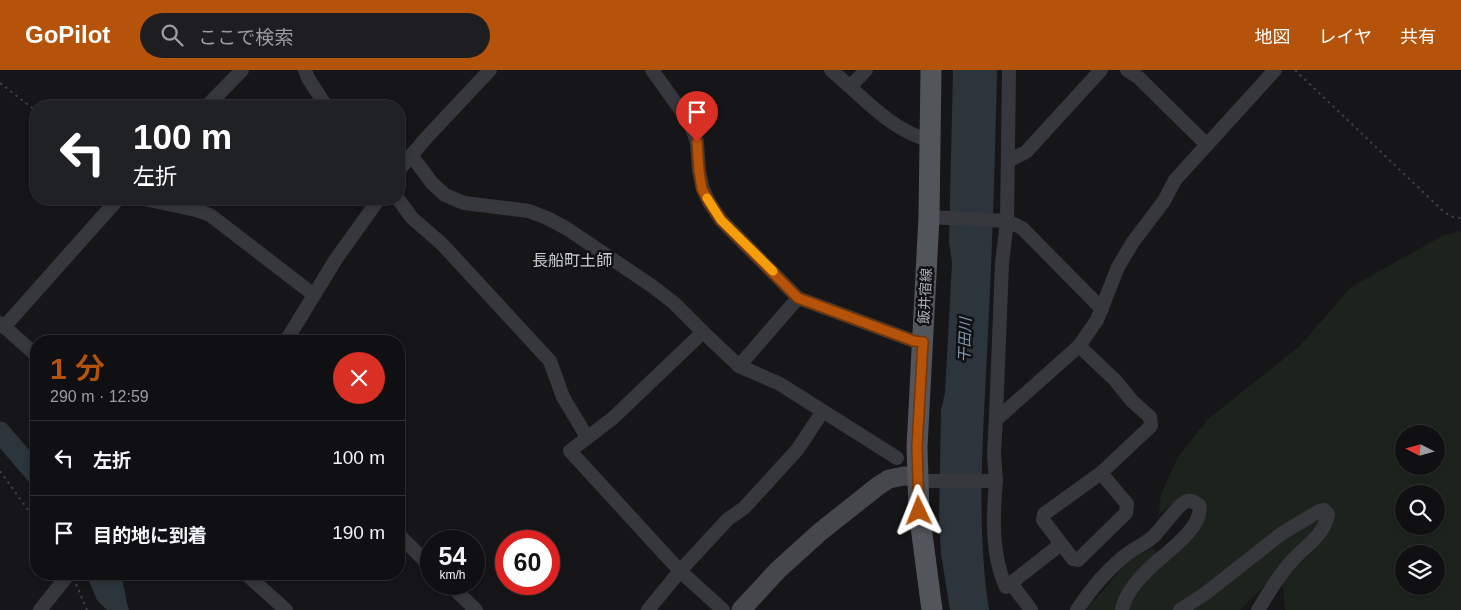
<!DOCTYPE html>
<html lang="ja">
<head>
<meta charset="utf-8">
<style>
  :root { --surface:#101012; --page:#1e1e20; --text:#f1f3f6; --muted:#9c9d9f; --line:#303032; --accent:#b45309 }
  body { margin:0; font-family:Arial,"Noto Sans JP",sans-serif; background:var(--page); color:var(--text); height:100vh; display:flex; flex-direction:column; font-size:19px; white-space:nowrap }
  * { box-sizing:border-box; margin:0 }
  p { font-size:16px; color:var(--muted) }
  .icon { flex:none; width:28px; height:28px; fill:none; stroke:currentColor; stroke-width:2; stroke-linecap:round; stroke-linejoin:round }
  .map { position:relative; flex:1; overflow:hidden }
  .details { position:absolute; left:30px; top:265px; width:375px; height:245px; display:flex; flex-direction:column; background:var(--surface); border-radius:20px; box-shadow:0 2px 8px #0003,0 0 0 1px var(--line) }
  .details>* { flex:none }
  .top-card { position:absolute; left:30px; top:30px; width:375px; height:105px; border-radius:20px; box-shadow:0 2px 8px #0003,0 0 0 1px var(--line); background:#202124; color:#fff; overflow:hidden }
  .needle { width:32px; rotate:276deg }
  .fabs { position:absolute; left:1395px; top:355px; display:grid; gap:10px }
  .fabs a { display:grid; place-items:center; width:50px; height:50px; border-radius:50%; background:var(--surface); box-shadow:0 2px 8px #0003,0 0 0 1px var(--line); font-size:25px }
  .speed { position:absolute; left:420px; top:460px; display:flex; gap:10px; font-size:25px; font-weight:700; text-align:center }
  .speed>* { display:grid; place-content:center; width:65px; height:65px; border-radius:50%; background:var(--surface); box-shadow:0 2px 8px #0003,0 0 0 1px var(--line); line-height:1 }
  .speed small { font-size:12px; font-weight:400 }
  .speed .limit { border:8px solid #d22; background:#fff; color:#111 }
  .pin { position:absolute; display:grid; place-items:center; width:42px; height:42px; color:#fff; margin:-51px -21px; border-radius:50% 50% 50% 0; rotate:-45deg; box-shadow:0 0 5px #0007 }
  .pin .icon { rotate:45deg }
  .me { position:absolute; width:55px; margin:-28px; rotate:358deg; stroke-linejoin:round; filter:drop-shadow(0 0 4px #0008) }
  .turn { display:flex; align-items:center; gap:18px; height:105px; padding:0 20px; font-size:22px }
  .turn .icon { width:65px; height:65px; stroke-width:2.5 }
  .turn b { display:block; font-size:35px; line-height:42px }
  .round { display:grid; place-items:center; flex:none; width:52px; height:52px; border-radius:26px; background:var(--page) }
  .summary { display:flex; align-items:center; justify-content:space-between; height:85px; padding:0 20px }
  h1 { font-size:30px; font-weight:600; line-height:38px; color:var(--accent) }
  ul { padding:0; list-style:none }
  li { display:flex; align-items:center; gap:15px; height:75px; padding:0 20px; border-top:1px solid var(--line) }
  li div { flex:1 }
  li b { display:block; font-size:19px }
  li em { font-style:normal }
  header { display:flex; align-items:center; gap:30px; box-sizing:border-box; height:70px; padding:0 25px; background:var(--accent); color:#fff }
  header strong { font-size:24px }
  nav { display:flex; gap:28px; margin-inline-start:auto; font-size:18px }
  .search { width:350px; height:45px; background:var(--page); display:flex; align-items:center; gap:12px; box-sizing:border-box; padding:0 18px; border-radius:28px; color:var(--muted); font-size:19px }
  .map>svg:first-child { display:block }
</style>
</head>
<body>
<header>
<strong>GoPilot</strong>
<div class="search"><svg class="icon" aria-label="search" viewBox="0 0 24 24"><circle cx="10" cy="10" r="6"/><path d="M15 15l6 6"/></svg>ここで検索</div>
<nav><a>地図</a><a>レイヤ</a><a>共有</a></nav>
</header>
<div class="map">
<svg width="1461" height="540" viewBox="0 0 1461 540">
  <rect width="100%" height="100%" fill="#161618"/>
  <path fill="#1c231d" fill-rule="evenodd" d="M1461 161V540H1285L1283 516 1270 510 1240 540H1086L1129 490 1151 479 1169 487 1204 437 1179 429 1159 444 1161 424 1178 387 1208 349 1299 277 1351 217 1444 165ZM1404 364H1436V396H1404ZM1404 424H1436V456H1404ZM1404 484H1436V516H1404Z"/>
  <g fill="#2c353c">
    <path d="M953 0H997C995 95 992 189 987 283 983 369 976 455 989 540H950L941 484 939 452 941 340 945 323 952 193 949 171Z"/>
    <path d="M86 504H120C125 516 125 528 129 540H107L97 530Z"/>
  </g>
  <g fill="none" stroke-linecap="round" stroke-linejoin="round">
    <path stroke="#2c353c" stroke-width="21" d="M0 362 36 404"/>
    <g stroke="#3d3f44" stroke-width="2" stroke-dasharray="2.5 4" stroke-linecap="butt">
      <path d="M1295 0 1444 142 1453 147 1461 148"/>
      <path d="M0 13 36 41"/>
      <path d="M0 401 36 451"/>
      <path d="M76 514 87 540"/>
    </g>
    <g stroke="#37383d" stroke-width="14">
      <path d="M305 0 308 8 326 36"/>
      <path d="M652 0 690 53 697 72 699 101 703 119 709 132 721 150 798 228"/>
      <path d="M831 0C860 24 892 62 930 70"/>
      <path d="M1127 0 1138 7 1207 75"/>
      <path d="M851 16 866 0"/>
      <path d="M207 36 242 0"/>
      <path d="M411 85 432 113 445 125 464 133 529 141 547 148 566 158 652 216 674 233 703 262"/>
      <path d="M1008 91 1026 82 1101 0"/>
      <path d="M399 100 427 67 490 0"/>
      <path d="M144 129 196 140 210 145 314 225"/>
      <path d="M398 129 412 148 442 174 550 291 563 327 587 367"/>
      <path d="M929 147 1007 151 1022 158 1102 239"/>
      <path d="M0 253 36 285"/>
      <path d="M4 257 118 129"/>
      <path d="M286 271 336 189 379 129"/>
      <path d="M1079 276 1115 310 1132 331 1150 347 1151 356 1101 403 1044 444 1043 450 1073 489 1078 490 1126 443 1127 434 1101 403"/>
      <path d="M996 346 999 347 1007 340 1079 276 1097 250 1118 197 1133 172 1164 131 1175 110 1275 0"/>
      <path d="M897 388 780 314 739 296 798 228 914 271 923 273"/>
      <path d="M917 407 927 411H996L994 384 996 346 1002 193 1007 151 1009 0"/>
      <path d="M996 411C993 445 991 485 1006 517L1061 474"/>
      <path d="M399 465 431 497"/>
      <path d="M246 504 286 540"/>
      <path d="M1011 513 1031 540"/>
      <path d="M449 514 476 540"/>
      <path d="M40 540 69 504"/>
      <path d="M648 540 680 501 728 449 744 438 797 380 823 341"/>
      <path d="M723 540 680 501 570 381 613 348 703 262 739 296"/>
      <path d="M1077 540C1089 522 1105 502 1122 488 1132 479 1144 475 1154 466 1161 459 1178 435 1185 432 1190 429 1194 432 1199 435 1205 456 1166 483 1153 495 1141 506 1125 523 1122 540"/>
      <path d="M1180 540 1206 523 1281 464 1319 441 1324 440 1328 444C1324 467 1305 475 1291 492 1278 506 1268 524 1258 540"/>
    </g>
    <path stroke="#45474d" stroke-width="19" d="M741 540 778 500 820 462 878 416 889 409 904 406 917 407"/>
    <path stroke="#53555c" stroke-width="21" d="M931 0 929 147 917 377 919 441 932 540"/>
  </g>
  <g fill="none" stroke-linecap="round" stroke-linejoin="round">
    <g stroke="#753606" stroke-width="12">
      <path id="route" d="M697 72 699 101 702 119 709 132 721 150 798 228 914 271 923 272 917 377 919 441"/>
    </g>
    <use href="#route" stroke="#b45309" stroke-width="9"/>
    <path stroke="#f59e0b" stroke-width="9" d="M707 128 721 150 773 201"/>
  </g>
  <g text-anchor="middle" stroke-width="5" stroke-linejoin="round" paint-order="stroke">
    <g font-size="14" fill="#a8adb8" stroke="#111113">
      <text transform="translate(925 226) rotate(-87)" y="5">飯井宿線</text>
    </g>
    <g font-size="15" font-style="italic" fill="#7f9bb3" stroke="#111113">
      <text transform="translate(965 270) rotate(-88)" y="5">干田川</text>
    </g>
    <g font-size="16" fill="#c9ccd4" stroke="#111113">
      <text x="572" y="196">長船町土師</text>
    </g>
  </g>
</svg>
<div class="fabs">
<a><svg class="needle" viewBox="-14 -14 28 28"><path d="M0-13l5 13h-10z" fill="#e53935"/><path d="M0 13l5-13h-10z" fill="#9c9d9f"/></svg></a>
<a><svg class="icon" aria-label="search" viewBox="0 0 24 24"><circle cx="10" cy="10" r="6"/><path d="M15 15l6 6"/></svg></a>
<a><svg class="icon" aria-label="layers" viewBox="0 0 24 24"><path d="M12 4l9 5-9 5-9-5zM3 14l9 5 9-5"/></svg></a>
</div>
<div class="speed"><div>54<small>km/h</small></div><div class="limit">60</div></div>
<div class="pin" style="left:697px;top:72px;background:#d93025"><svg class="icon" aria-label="arrive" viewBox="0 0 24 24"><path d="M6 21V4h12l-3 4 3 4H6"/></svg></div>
<svg class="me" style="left:919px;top:441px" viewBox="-20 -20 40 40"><path d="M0-17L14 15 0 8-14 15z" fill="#b45309" stroke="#fff" stroke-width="4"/></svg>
<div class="top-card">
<div class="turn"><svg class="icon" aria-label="left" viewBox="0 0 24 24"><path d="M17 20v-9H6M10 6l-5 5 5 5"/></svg><div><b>100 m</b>左折</div></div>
</div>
<section class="details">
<div class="summary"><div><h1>1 分</h1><p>290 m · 12:59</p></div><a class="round" style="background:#d93025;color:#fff"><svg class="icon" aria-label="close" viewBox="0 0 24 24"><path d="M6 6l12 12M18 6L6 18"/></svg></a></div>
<ul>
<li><svg class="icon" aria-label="left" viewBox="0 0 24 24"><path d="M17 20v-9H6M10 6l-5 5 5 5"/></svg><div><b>左折</b></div><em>100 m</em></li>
<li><svg class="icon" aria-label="arrive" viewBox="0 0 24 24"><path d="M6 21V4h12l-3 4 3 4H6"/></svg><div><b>目的地に到着</b></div><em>190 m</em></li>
</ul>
</section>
</div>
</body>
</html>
